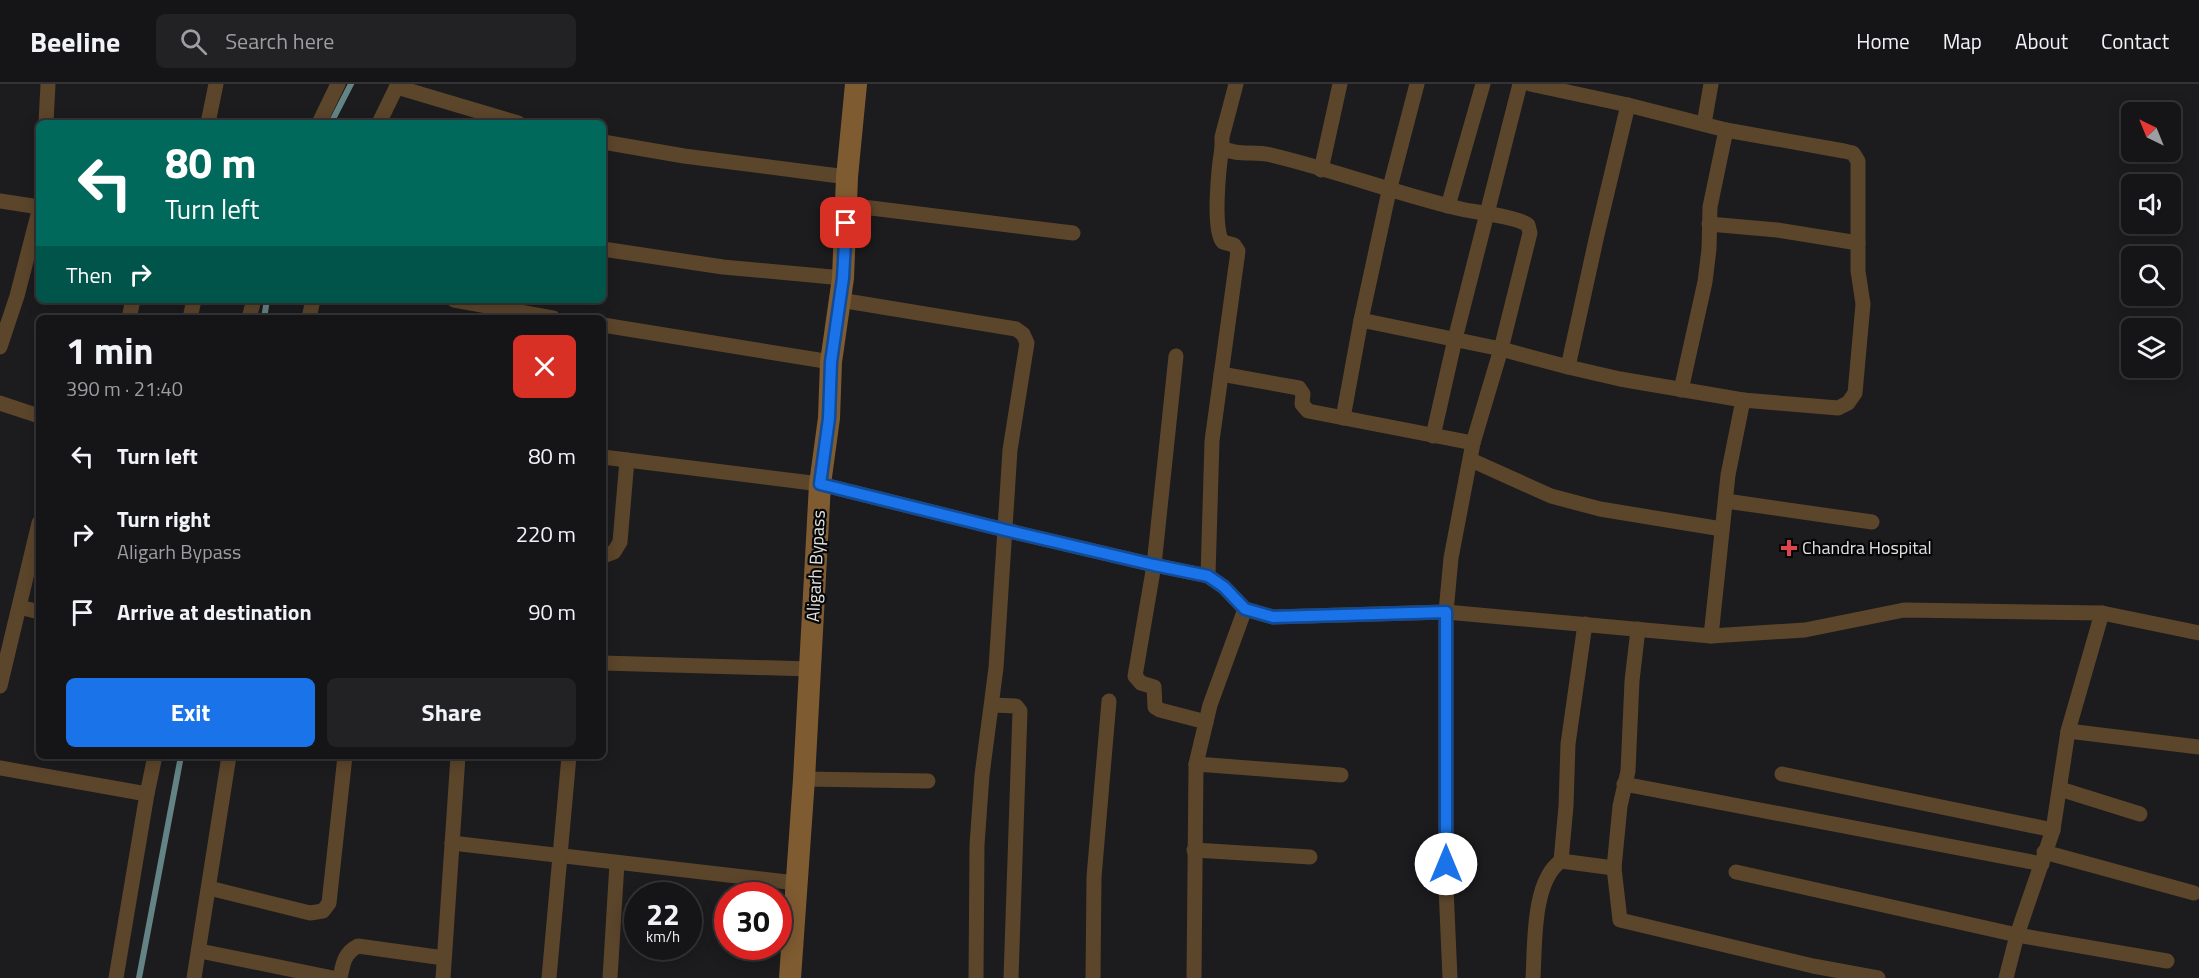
<!DOCTYPE html>
<html lang="en">
<head>
<meta charset="utf-8">
<style>
  :root { --surface:#151416; --page:#222123; --text:#f1f3f6; --muted:#9d9ea1; --line:#343335; --accent:#1a73e8 }
  body { margin:0; font-family:"Titillium Web",sans-serif; background:var(--page); color:var(--text); height:100vh; display:flex; flex-direction:column; font-size:22px; white-space:nowrap }
  * { box-sizing:border-box; margin:0 }
  p { font-size:20px; color:var(--muted) }
  .icon { flex:none; width:33px; height:33px; fill:none; stroke:currentColor; stroke-width:2; stroke-linecap:round; stroke-linejoin:round }
  .map { position:relative; flex:1; overflow:hidden }
  .details { position:absolute; left:36px; top:231px; width:570px; height:444px; display:flex; flex-direction:column; background:var(--surface); border-radius:9px; box-shadow:0 3px 15px #0003,0 0 0 2px var(--line) }
  .details>* { flex:none }
  .hud { position:absolute; left:36px; top:36px; width:570px; height:183px; border-radius:9px; box-shadow:0 3px 15px #0003,0 0 0 2px var(--line); background:#00695c; color:#fff; overflow:hidden }
  .needle { width:39px; rotate:317deg }
  .buttons { position:absolute; left:2121px; top:18px; display:grid; gap:12px }
  .buttons a { display:grid; place-items:center; width:60px; height:60px; border-radius:9px; background:var(--surface); box-shadow:0 3px 15px #0003,0 0 0 2px var(--line); font-size:30px }
  .speed { position:absolute; left:624px; top:798px; display:flex; gap:12px; font-size:30px; font-weight:700; text-align:center }
  .speed>* { display:grid; place-content:center; width:78px; height:78px; border-radius:50%; background:var(--surface); box-shadow:0 3px 15px #0003,0 0 0 2px var(--line); line-height:1 }
  .speed small { font-size:15px; font-weight:400 }
  .speed .limit { border:9px solid #d22; background:#fff; color:#111 }
  .pin { position:absolute; display:grid; place-items:center; width:51px; height:51px; color:#fff; margin:-26px; border-radius:12px; box-shadow:0 3px 9px #0006 }
  .me { position:absolute; width:66px; margin:-33px; rotate:0deg; stroke-linejoin:round; filter:drop-shadow(0 0 4px #0008) }
  .turn { display:flex; align-items:center; gap:21px; height:126px; padding:0 30px; font-size:27px }
  .turn .icon { width:78px; height:78px; stroke-width:2.5 }
  .turn b { display:block; font-size:42px; line-height:51px }
  .then { display:flex; align-items:center; height:57px; padding:0 30px; background:#0003; gap:12px; font-size:22px }
  .round { display:grid; place-items:center; flex:none; width:63px; height:63px; border-radius:9px; background:var(--page) }
  .headline { display:flex; align-items:center; justify-content:space-between; height:102px; padding:0 30px }
  h1 { font-size:36px; font-weight:700; line-height:45px }
  .cta { display:flex; gap:12px; margin-top:auto; padding:12px 30px }
  .cta a { flex:1; height:69px; border-radius:9px; background:var(--accent); color:#fff; font-size:24px; font-weight:700; line-height:69px; text-align:center }
  .cta a+a { background:var(--page); color:var(--text) }
  ul { padding:0; list-style:none }
  li { display:flex; align-items:center; gap:18px; height:78px; padding:0 30px }
  li div { flex:1 }
  li b { display:block; font-size:22px }
  li em { font-style:normal }
  header { display:flex; align-items:center; gap:36px; box-sizing:border-box; height:84px; padding:0 30px; background:var(--surface); border-bottom:2px solid var(--line) }
  header strong { font-size:28px }
  nav { display:flex; gap:33px; margin-inline-start:auto; font-size:21px }
  .search { width:420px; height:54px; background:var(--page); display:flex; align-items:center; gap:15px; box-sizing:border-box; padding:0 21px; border-radius:9px; color:var(--muted); font-size:22px }
  .map>svg:first-child { display:block }
</style>
</head>
<body>
<header>
<strong>Beeline</strong>
<div class="search"><svg class="icon" aria-label="search" viewBox="0 0 24 24"><circle cx="10" cy="10" r="6"/><path d="M15 15l6 6"/></svg>Search here</div>
<nav><a>Home</a><a>Map</a><a>About</a><a>Contact</a></nav>
</header>
<div class="map">
<svg width="2199" height="894" viewBox="0 0 2199 894">
  <rect width="100%" height="100%" fill="#1c1b1d"/>
  <g fill="none" stroke-linecap="round" stroke-linejoin="round">
    <g stroke="#648385" stroke-width="6">
      <path d="M331 39 351 0"/>
      <path d="M264 234 267 216"/>
      <path d="M139 894 181 672"/>
    </g>
    <g stroke="#5b452b" stroke-width="15">
      <path d="M1236 0 1222 53V64C1238 72 1253 67 1271 71 1335 86 1397 110 1461 125 1478 129 1516 132 1528 141L1530 149 1501 265 1473 359 1451 474 1446 528V803L1450 894"/>
      <path d="M1530 0 1628 21 1726 46 1844 67 1853 69 1858 77V187L1863 220 1855 309 1848 319 1838 324 1743 316 1728 391 1711 552"/>
      <path d="M397 3 518 39"/>
      <path d="M46 39 48 0"/>
      <path d="M208 39 216 0"/>
      <path d="M319 39 338 0"/>
      <path d="M379 39 398 0"/>
      <path d="M1704 40 1711 0"/>
      <path d="M603 58 684 72 847 93"/>
      <path d="M1321 86 1340 0"/>
      <path d="M0 117 39 123"/>
      <path d="M847 121 1073 149"/>
      <path d="M1448 122 1483 0"/>
      <path d="M1709 140 1777 146 1858 159"/>
      <path d="M603 165 723 183 843 194"/>
      <path d="M454 216 553 234"/>
      <path d="M840 216 1016 245 1023 250 1027 259 1010 366 996 584 982 691 977 761 976 894"/>
      <path d="M129 234 133 216"/>
      <path d="M190 234 194 216"/>
      <path d="M249 234 254 216"/>
      <path d="M309 234 313 216"/>
      <path d="M1361 236 1501 265 1568 283 1597 151 1628 21"/>
      <path d="M603 241 831 278"/>
      <path d="M0 263 17 212 39 127"/>
      <path d="M1176 272 1154 481 1135 592 1141 599 1154 603 1155 623 1160 626 1206 638"/>
      <path d="M1568 283 1620 295 1743 316"/>
      <path d="M1221 290 1299 304 1303 310 1302 320 1308 327 1473 359"/>
      <path d="M1681 306 1705 198 1709 165 1710 123 1726 46"/>
      <path d="M0 319 39 332"/>
      <path d="M1343 334 1361 236 1389 107 1417 0"/>
      <path d="M1433 352 1455 255 1520 0"/>
      <path d="M603 373 820 400 1005 446 1154 481 1208 492 1212 357 1238 167 1234 161 1223 158C1212 147 1219 81 1222 64"/>
      <path d="M1471 376 1551 412 1600 425 1722 445"/>
      <path d="M1726 417 1872 438"/>
      <path d="M603 472 614 468 620 458 627 376"/>
      <path d="M1208 492 1224 503 1245 525 1273 533 1446 528 1711 552 1805 546 1904 526 2102 529 2199 549"/>
      <path d="M20 523 39 528"/>
      <path d="M1638 545 1632 597 1628 687 1620 722 1614 784 1620 836 1813 882 1878 894"/>
      <path d="M603 579 810 585"/>
      <path d="M0 602 39 439"/>
      <path d="M992 621 1016 622 1020 627 1011 894"/>
      <path d="M2068 647 2199 663"/>
      <path d="M1196 680 1210 621 1245 525"/>
      <path d="M0 684 147 710"/>
      <path d="M1782 690 2053 746"/>
      <path d="M804 695 928 697"/>
      <path d="M1624 700 2042 780"/>
      <path d="M2060 705 2140 730"/>
      <path d="M452 759 796 799"/>
      <path d="M1194 766 1310 773"/>
      <path d="M2044 768 2194 809"/>
      <path d="M1561 777 1566 722 1568 660 1585 540"/>
      <path d="M1736 788 2017 851 2167 877"/>
      <path d="M209 804 310 829 323 827 329 819 345 672"/>
      <path d="M200 867 333 894"/>
      <path d="M116 894 147 710 155 672"/>
      <path d="M194 894 229 672"/>
      <path d="M340 894C343 880 344 869 358 862L444 874"/>
      <path d="M443 894 458 672"/>
      <path d="M549 894 569 672"/>
      <path d="M610 894 617 779"/>
      <path d="M1093 894 1094 793 1109 617"/>
      <path d="M1194 894 1196 680 1341 691"/>
      <path d="M1533 894C1535 862 1532 797 1561 777L1614 784"/>
      <path d="M2006 894 2017 851 2053 746 2068 647 2102 529"/>
    </g>
    <path stroke="#7f5b31" stroke-width="22" d="M790 894 804 695 820 400 829 334 831 278 843 194 847 93 856 0"/>
  </g>
  <g fill="none" stroke-linecap="round" stroke-linejoin="round">
    <g stroke="#114b97" stroke-width="15">
      <path id="route" d="M846 139 843 194 831 278 829 334 820 400 1005 446 1154 481 1208 492 1224 503 1245 525 1273 533 1446 528V780"/>
    </g>
    <use href="#route" stroke="#1a73e8" stroke-width="10"/>
  </g>
  <path fill="#e0444e" stroke="#070607" stroke-width="2" d="M1786 455h6v6h6v6h-6v6h-6v-6h-6v-6h6z"/>
  <g text-anchor="middle" stroke-width="4.5" stroke-linejoin="round" paint-order="stroke">
    <g font-size="18" fill="#e1e0e2" stroke="#070607" text-anchor="start">
      <text x="1802" y="470">Chandra Hospital</text>
    </g>
    <g font-size="18" fill="#e1e0e2" stroke="#070607">
      <text transform="translate(816 482) rotate(-87)" y="6">Aligarh Bypass</text>
    </g>
  </g>
</svg>
<div class="buttons">
<a><svg class="needle" viewBox="-14 -14 28 28"><path d="M0-13l5 13h-10z" fill="#e53935"/><path d="M0 13l5-13h-10z" fill="#9d9ea1"/></svg></a>
<a><svg class="icon" aria-label="sound" viewBox="0 0 24 24"><path d="M4 9h4l5-4v14l-5-4H4zM17 9q2 3 0 6"/></svg></a>
<a><svg class="icon" aria-label="search" viewBox="0 0 24 24"><circle cx="10" cy="10" r="6"/><path d="M15 15l6 6"/></svg></a>
<a><svg class="icon" aria-label="layers" viewBox="0 0 24 24"><path d="M12 4l9 5-9 5-9-5zM3 14l9 5 9-5"/></svg></a>
</div>
<div class="speed"><div>22<small>km/h</small></div><div class="limit">30</div></div>
<div class="pin" style="left:846px;top:139px;background:#d93025"><svg class="icon" aria-label="arrive" viewBox="0 0 24 24"><path d="M6 21V4h12l-3 4 3 4H6"/></svg></div>
<svg class="me" style="left:1446px;top:780px" viewBox="-20 -20 40 40"><circle r="19" fill="#fff"/><path d="M0-13L10 11 0 6-10 11z" fill="#1a73e8"/></svg>
<div class="hud">
<div class="turn"><svg class="icon" aria-label="left" viewBox="0 0 24 24"><path d="M17 20v-9H6M10 6l-5 5 5 5"/></svg><div><b>80 m</b>Turn left</div></div>
<div class="then">Then<svg class="icon" aria-label="right" viewBox="0 0 24 24"><path d="M7 20v-9h11M14 6l5 5-5 5"/></svg></div>
</div>
<section class="details">
<div class="headline"><div><h1>1 min</h1><p>390 m · 21:40</p></div><a class="round" style="background:#d93025;color:#fff"><svg class="icon" aria-label="close" viewBox="0 0 24 24"><path d="M6 6l12 12M18 6L6 18"/></svg></a></div>
<ul>
<li><svg class="icon" aria-label="left" viewBox="0 0 24 24"><path d="M17 20v-9H6M10 6l-5 5 5 5"/></svg><div><b>Turn left</b></div><em>80 m</em></li>
<li><svg class="icon" aria-label="right" viewBox="0 0 24 24"><path d="M7 20v-9h11M14 6l5 5-5 5"/></svg><div><b>Turn right</b><p>Aligarh Bypass</p></div><em>220 m</em></li>
<li><svg class="icon" aria-label="arrive" viewBox="0 0 24 24"><path d="M6 21V4h12l-3 4 3 4H6"/></svg><div><b>Arrive at destination</b></div><em>90 m</em></li>
</ul>
<div class="cta"><a>Exit</a><a>Share</a></div>
</section>
</div>
</body>
</html>
